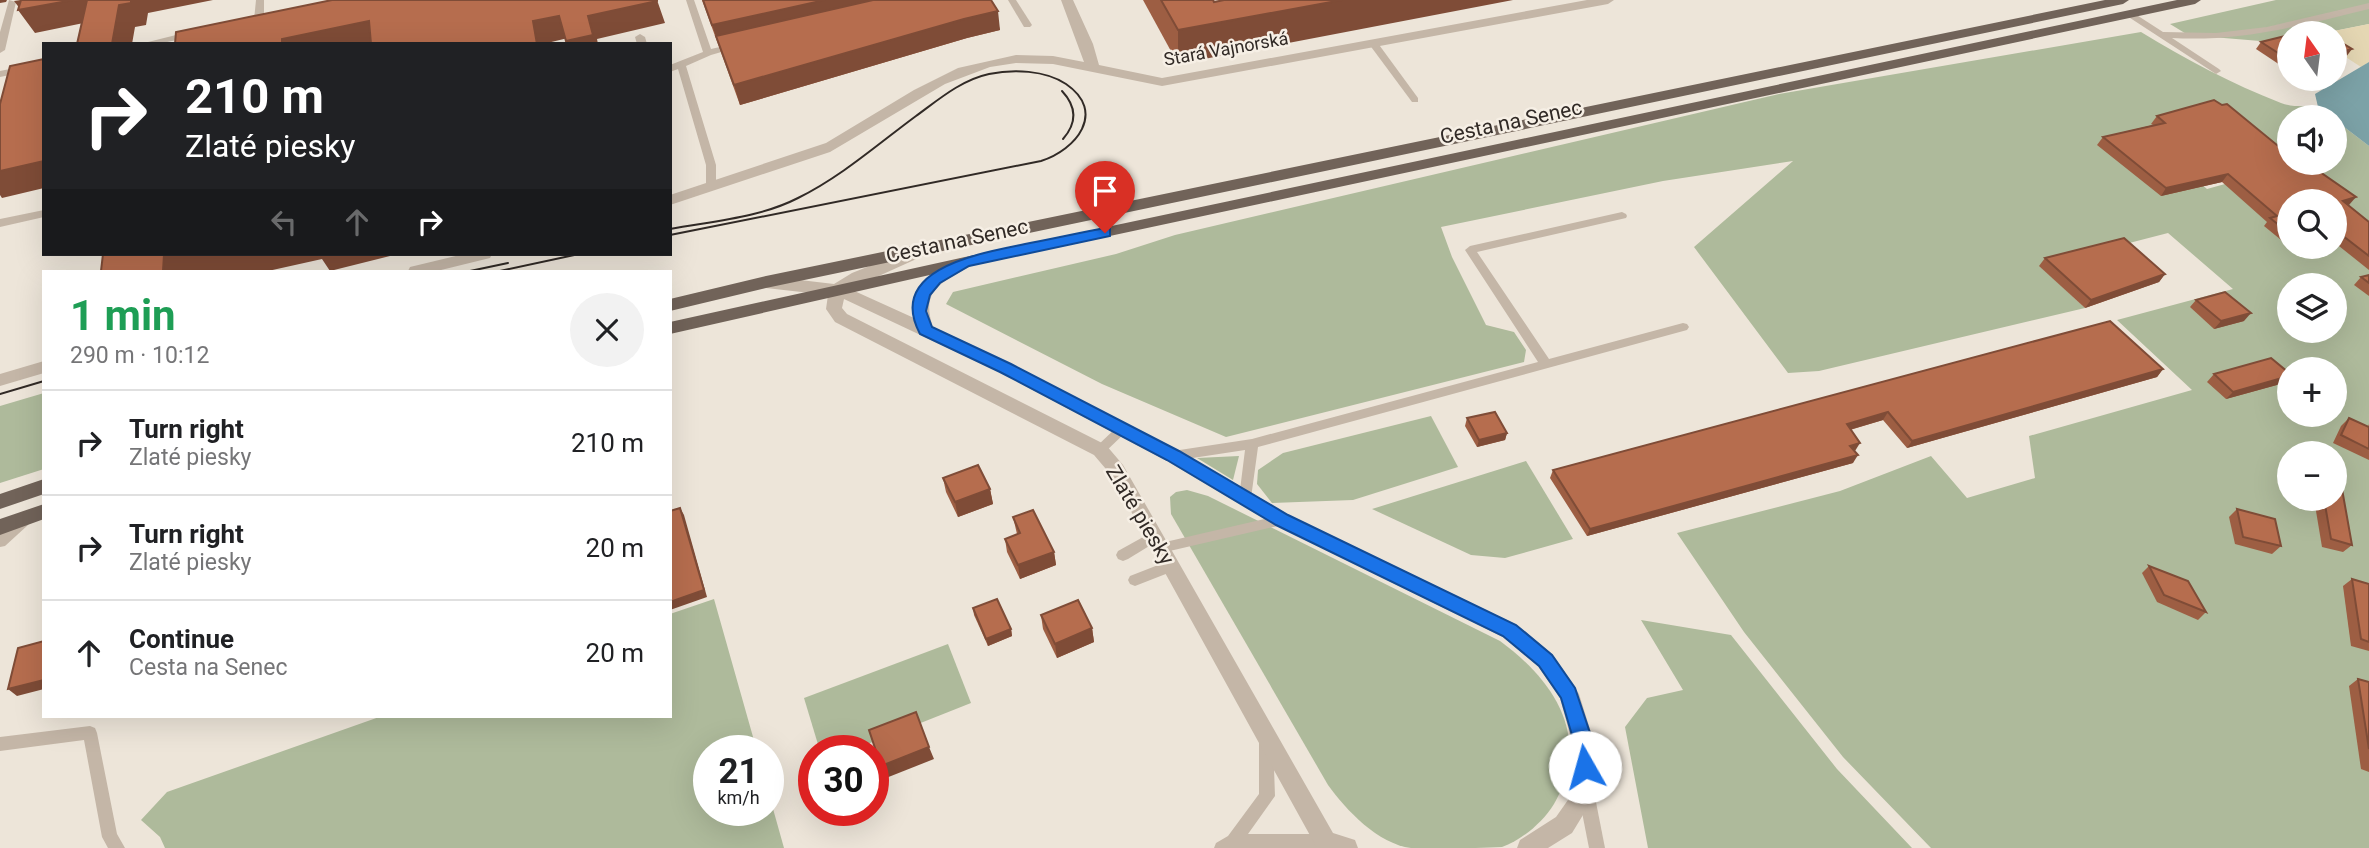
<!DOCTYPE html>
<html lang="en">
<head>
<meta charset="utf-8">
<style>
  :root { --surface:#fff; --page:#f2f2f2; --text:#202124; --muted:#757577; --line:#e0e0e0 }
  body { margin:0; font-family:Roboto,sans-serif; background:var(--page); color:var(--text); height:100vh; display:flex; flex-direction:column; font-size:26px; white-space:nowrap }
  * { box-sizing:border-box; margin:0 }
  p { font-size:23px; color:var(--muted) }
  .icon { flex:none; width:38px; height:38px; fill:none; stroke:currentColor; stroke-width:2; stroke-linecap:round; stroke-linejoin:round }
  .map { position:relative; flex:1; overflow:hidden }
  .side { position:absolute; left:42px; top:270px; width:630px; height:448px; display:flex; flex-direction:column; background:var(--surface); border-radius:0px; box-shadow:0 7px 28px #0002 }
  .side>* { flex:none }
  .hud { position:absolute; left:42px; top:42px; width:630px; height:214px; border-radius:0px; box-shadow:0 7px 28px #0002; background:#202124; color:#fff; overflow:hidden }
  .needle { width:46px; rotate:346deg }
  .fabs { position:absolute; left:2277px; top:21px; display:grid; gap:14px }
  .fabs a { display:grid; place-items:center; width:70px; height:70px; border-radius:50%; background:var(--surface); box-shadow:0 7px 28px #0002; font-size:35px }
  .speed { position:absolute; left:693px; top:735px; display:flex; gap:14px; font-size:35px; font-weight:700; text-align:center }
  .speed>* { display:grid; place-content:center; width:91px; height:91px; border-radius:50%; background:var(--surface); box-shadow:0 7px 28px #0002; line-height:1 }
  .speed small { font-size:18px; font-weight:400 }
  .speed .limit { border:10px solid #d22; background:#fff; color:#111 }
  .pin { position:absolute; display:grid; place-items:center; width:60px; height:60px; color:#fff; margin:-72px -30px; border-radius:50% 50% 50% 0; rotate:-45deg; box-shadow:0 0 7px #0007 }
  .pin .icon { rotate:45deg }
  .me { position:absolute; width:77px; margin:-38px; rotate:353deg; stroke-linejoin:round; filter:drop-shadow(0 0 5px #0008) }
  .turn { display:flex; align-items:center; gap:24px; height:147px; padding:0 28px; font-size:32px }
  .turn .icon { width:91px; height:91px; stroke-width:2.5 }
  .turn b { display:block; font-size:49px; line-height:60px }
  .lanes { display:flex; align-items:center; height:66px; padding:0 28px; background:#0003; justify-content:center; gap:35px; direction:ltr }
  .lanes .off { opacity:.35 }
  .round { display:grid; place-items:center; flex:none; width:74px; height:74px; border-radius:37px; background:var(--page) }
  .headline { display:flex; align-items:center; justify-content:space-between; height:119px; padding:0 28px }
  h1 { font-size:42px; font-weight:700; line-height:52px; color:#1e9e55 }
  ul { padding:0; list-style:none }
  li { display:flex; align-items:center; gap:21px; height:105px; padding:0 28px; border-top:2px solid var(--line) }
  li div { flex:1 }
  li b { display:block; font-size:26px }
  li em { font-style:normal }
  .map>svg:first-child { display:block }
</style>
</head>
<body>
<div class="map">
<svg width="2369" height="848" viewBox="0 0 2369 848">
  <rect width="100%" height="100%" fill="#ede5d9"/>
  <g fill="#aeba9b" fill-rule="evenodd">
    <path d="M2276 0H2369V24L2324 33H2289V41L2284 43 2188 35 2170 24Z"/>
    <path d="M2141 32C2185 59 2232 84 2281 103 2303 111 2308 99 2331 117H2289V163H2334L2335 120 2369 146V848H1931L1843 757 1744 632 1677 533 1840 491 1931 456 1967 498 2035 478 2029 436 2192 390 2117 320 2233 289 2168 233 2040 266 2085 308 1819 371 1788 373 1694 247 1793 161 1663 181 1441 227 1452 257 1486 325 1514 332 1526 350 1524 362 1226 437 1102 384 946 304 953 292 1116 254 1175 235 1779 94ZM2141 133 2225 183V184L2207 189ZM2289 201H2334V247H2289ZM2289 285H2334V331H2289ZM2289 369H2334V415H2289ZM2289 453H2334V499H2289Z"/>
    <path d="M44 393V469L0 483V406Z"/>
    <path d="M1431 416 1458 467 1353 500 1272 503 1257 484 1258 470 1283 453Z"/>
    <path d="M1239 456 1233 480 1197 458Z"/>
    <path d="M1526 461 1573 539 1505 558 1471 555 1372 509Z"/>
    <path d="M1187 490 1208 496 1500 641C1555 681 1592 738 1554 804 1543 822 1522 840 1502 847 1487 848 1464 848 1448 848 1436 848 1423 848 1411 848 1378 844 1346 810 1328 785L1171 514 1170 497 1176 492Z"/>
    <path d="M714 599 757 751H709V810H768V791L784 848H165L160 837 141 820 167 792 382 716H670V614Z"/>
    <path d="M1641 620 1731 635 1837 769 1912 848H1648L1625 727 1647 698 1683 690Z"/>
    <path d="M948 644 971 703 850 751H820L804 698Z"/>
  </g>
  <path fill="#e5d7b3" d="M2369 24V62L2361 67 2335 50 2334 33H2324Z"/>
  <path fill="#7ca2a7" d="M2369 62V146L2318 107 2315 94Z"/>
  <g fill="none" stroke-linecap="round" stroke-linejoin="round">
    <g fill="#c4b6a7" fill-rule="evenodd">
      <path d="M9 0 16 2 5 50 0 53V32Z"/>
      <path d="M256 0H264V20L259 23 254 20Z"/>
      <path d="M686 0H694L711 49 737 43 742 46 711 55 686 66 716 165V187L711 190 706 187V165L678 69 670 72V65L703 52Z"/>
      <path d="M1008 0H1016L1032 25 1030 27H1024Z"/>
      <path d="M2369 3V9C2304 25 2240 42 2172 38L2219 69 2221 71 2216 74 2124 14 2129 11 2132 12 2163 32 2216 33 2267 27Z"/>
      <path d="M192 31 197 34 195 36 158 44H140Z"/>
      <path d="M640 34 645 37 647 44H637L635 37Z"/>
      <path d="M1374 41 1377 42 1418 98V102H1412L1369 44Z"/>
      <path d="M44 62V68L0 77V71Z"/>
      <path d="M44 210V217L0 227V219Z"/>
      <path d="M1622 212 1626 214 1627 216 1626 218 1477 252 1549 359 1683 323 1687 324 1689 327 1687 330 1258 447 1251 498 1250 502H1240L1239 498 1245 450 1173 461 1169 459 1167 456 1169 453 1173 451 1252 439 1538 362 1465 250 1470 246Z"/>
      <path d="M1122 424 1126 426 1128 429 1126 432 1104 453H1096L1094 450 1096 447 1118 426Z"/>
      <path d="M1282 515 1287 516 1289 520 1287 524 1282 525 1161 553 1156 552 1154 548 1156 544 1161 543Z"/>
      <path d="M23 516 28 517 30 521 28 525 5 546 0 547V534L18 517Z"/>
      <path d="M1154 531 1159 532 1161 536 1159 540 1128 559 1123 561 1118 559 1116 555 1118 551Z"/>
      <path d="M1171 560 1176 562 1178 566 1176 570 1135 586 1130 584 1128 580 1130 576Z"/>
      <path d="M90 726 95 728 97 733 117 834 125 848H108L102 837 84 740 0 751V737Z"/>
      <path d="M1266 733 1271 735 1273 740 1275 796 1248 834H1326L1331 837 1337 848H1214L1216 843 1228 836 1259 794V740L1261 735Z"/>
      <path d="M1586 785 1591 787 1594 792 1605 848H1589L1578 792 1581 787Z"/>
    </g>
    <g fill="#c4b6a7" fill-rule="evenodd">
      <path d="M1061 0H1073L1093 44 1099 65 1162 78 1587 0H1614L1608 4 1162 86 1053 64 1016 63 990 67 945 84 830 152 670 205V195L826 143 914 90 958 68 1016 55 1053 56 1084 62Z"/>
      <path d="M917 247 925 252 923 256 850 289 914 318C912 310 911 303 915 295 921 280 954 254 971 258L973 262 971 266C942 282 920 290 933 327L1011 364 1179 451 1289 515 1517 625 1552 654 1579 694 1594 742 1597 792 1572 833 1548 848H1517L1520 840 1556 817 1575 790 1572 742 1560 698 1538 666 1503 637 1275 525 1167 461 999 372 844 299 842 308 847 314 1106 445 1123 465 1333 833 1355 840 1358 848H1317L1111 475 1094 455 835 322 826 309 828 295 766 288 758 282 766 276 834 284 852 273Z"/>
      <path d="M464 254H492L490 258 437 271H408L410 267Z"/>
      <path d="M44 361V373L0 386V374Z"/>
    </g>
    <g fill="#716359" fill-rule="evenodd">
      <path d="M2105 0H2129L2123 4 766 288 670 311V299L766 276Z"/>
      <path d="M2177 0H2201L2195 4 965 267 670 334V322L965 257Z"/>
      <path d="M44 479V494L0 509V494Z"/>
      <path d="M44 504V519L0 535V519Z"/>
    </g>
    <g stroke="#312a26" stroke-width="2">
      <path d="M1062 91C1077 107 1077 123 1063 139"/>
      <path d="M670 229C713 221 759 218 798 198 841 177 878 144 916 116 938 100 961 80 989 74 1013 69 1045 70 1066 84 1107 112 1076 150 1041 161L670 235"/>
      <path d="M470 271 508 263"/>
      <path d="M500 271 579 254"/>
      <path d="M0 394 44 381"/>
    </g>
  </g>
  <g fill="#9d5e43">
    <path d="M702 0H991L1000 30 967 38 740 105Z"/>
    <path d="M1143 0H1213L1214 2 1178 64Z"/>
    <path d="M2289 35V71L2256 49 2261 42Z"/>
    <path d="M2157 116 2349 205H2348L2369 222V270L2334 242V201H2289V243L2286 244 2264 226 2267 222 2222 182 2161 196 2097 145 2103 137 2153 125 2151 124Z"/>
    <path d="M2045 258 2165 274 2159 282 2085 308 2039 266Z"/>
    <path d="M2369 275V296L2354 285 2361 277Z"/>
    <path d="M2196 300 2244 321 2214 329 2190 307Z"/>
    <path d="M2110 321 2163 369 2157 377 1907 448 1883 420 1850 430 1855 451 1853 463 1587 536 1550 478 1553 470Z"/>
    <path d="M2214 374 2284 383 2226 399 2207 382Z"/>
    <path d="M1467 418 1507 433 1505 440 1477 447 1465 426Z"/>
    <path d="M2349 418 2368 427 2369 424V460L2333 443 2341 426Z"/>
    <path d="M943 478 990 489 993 504 958 517 946 492Z"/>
    <path d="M2314 499H2334L2352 545 2343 552 2322 547Z"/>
    <path d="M2237 509 2281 546 2272 554 2235 544 2229 517Z"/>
    <path d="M1013 517 1054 552 1056 565 1020 579 1007 552 1005 539 1017 534Z"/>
    <path d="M2149 566 2206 612 2198 620 2157 602 2142 573Z"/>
    <path d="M2352 579 2369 584V651L2351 646 2343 586Z"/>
    <path d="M973 608 1011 629 1012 636 988 646 974 615Z"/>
    <path d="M1041 615 1092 628 1094 642 1057 658 1043 629Z"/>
    <path d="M2358 679 2369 682V772L2361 769 2349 686Z"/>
  </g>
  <g fill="#7f4c37">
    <path d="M0 0H7L6 2 0 3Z"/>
    <path d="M21 0H89L103 19 35 33 18 10H21L14 1Z"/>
    <path d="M131 0H213L148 13 146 25 135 27 132 44H112L119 5Z"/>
    <path d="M657 0 665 23 597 39 598 44H567L566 41 588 16Z"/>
    <path d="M825 0H912L719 45 712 25Z"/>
    <path d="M1342 0H1513L1178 64V30Z"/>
    <path d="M998 11 1000 30 967 38 740 105 734 85 964 19Z"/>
    <path d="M559 16 568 38 543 44H537L533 21Z"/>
    <path d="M369 21 379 44H282V39Z"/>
    <path d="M2352 49 2346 57 2334 60V54Z"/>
    <path d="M44 161V188L2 198 0 195V171Z"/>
    <path d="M2228 174 2222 182 2161 196 2166 188Z"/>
    <path d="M2356 197 2349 205 2336 208 2343 201Z"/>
    <path d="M172 254H390V256L330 271 322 259 268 271H163L164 255Z"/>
    <path d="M2165 274 2159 282 2085 308 2091 300Z"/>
    <path d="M2251 313 2244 321 2214 329 2221 321Z"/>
    <path d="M2163 369 2157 377 1907 448 1912 441Z"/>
    <path d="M2289 376V378L2284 383 2226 399 2233 392Z"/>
    <path d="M1888 412 1883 420 1842 432 1847 424Z"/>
    <path d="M1507 433 1505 440 1477 447 1479 440Z"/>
    <path d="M1860 443 1855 451 1846 453 1850 446Z"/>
    <path d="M1858 455 1853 463 1587 536 1590 529Z"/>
    <path d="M990 489 993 504 958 517 955 502Z"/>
    <path d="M680 508 684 515 707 597 670 610Z"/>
    <path d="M1054 552 1056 565 1020 579 1018 565Z"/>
    <path d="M1092 628 1094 642 1057 658 1055 644Z"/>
    <path d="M1011 629 1012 636 988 646 986 639Z"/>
    <path d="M44 680V689L17 696 8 689Z"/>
    <path d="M929 747 934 759 886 778 881 766Z"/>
  </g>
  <g fill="#b66d4e" stroke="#7f4c37" stroke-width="2">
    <path d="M21 0H73L18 10Z"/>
    <path d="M87 0H131V3L119 5 112 44H77Z"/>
    <path d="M332 0H657V1L588 16 593 35 566 41 559 16 533 21 537 44H371L369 21 282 39V44H175L176 32Z"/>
    <path d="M703 0H825L712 25Z"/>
    <path d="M873 0H991L998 11 964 19 734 85 716 36Z"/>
    <path d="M1161 0H1213L1214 2 1224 0H1342L1178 30Z"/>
    <path d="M2317 28 2326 33H2296Z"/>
    <path d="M2289 35V60L2261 42Z"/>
    <path d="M2334 38 2352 49 2334 54Z"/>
    <path d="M44 59V161L0 171V104L10 66Z"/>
    <path d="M2214 100 2222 105 2227 104 2283 150 2287 149 2289 150V163H2307L2356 197 2343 201 2369 222V256L2334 229V201H2289V233L2270 218 2277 216 2228 174 2166 188 2103 137 2165 123 2157 116Z"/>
    <path d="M2124 238 2165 274 2091 300 2045 258Z"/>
    <path d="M103 254H172L164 255 163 271H101Z"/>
    <path d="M2369 275V283L2361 277Z"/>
    <path d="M2225 292 2251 313 2221 321 2196 300Z"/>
    <path d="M2110 321 2163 369 1912 441 1888 412 1847 424 1860 443 1850 446 1858 455 1590 529 1553 470Z"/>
    <path d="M2271 358 2289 373V376L2233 392 2214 374Z"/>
    <path d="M1495 412 1507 433 1479 440 1467 418Z"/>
    <path d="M2349 418 2369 427V449L2341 435Z"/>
    <path d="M2334 461H2337L2352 545 2331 539 2324 499H2334Z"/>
    <path d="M978 465 990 489 955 502 943 478Z"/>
    <path d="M680 508 704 590 670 602V511Z"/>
    <path d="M2237 509 2275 519 2281 546 2243 537Z"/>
    <path d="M1033 510 1054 552 1018 565 1005 539 1020 533 1013 517Z"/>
    <path d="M2149 566 2188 581 2206 612 2164 595Z"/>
    <path d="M2352 579 2369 584V642L2361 639Z"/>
    <path d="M997 599 1011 629 986 639 973 608Z"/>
    <path d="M1078 600 1092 628 1055 644 1041 615Z"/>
    <path d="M44 641V680L8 689 18 648Z"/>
    <path d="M2358 679 2369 682V749Z"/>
    <path d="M916 712 929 747 881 766 869 730Z"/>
  </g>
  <path fill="#1a73e8" stroke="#114b97" stroke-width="2" d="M1105 228 1110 229V236L969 266 940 283 930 295 926 311 932 327 1011 364 1179 451 1288 515 1516 625 1552 655 1575 688 1593 742 1595 767 1592 773 1585 776 1578 773 1574 742 1561 698 1539 666 1503 636 1276 525 1167 460 1000 372 920 334C885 268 982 253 1025 244 1052 239 1078 233 1105 228Z"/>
  <g text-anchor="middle" stroke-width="5" stroke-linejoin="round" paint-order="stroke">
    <g font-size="18" fill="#312a26" stroke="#f6efe5">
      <text transform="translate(1226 49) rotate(-10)" y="6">Stará Vajnorská</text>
    </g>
    <g font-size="21" fill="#312a26" stroke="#f6efe5">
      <text transform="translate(1511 122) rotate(-12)" y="7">Cesta na Senec</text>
      <text transform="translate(957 241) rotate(-12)" y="7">Cesta na Senec</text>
      <text transform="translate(1140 515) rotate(59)" y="7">Zlaté piesky</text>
    </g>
  </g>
</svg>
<div class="fabs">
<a><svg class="needle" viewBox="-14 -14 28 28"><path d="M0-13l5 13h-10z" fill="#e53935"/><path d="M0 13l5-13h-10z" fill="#757577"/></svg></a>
<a><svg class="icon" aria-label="sound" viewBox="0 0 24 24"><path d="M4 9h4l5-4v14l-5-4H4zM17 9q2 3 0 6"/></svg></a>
<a><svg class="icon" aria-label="search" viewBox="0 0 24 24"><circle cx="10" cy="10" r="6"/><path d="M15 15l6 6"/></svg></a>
<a><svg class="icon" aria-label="layers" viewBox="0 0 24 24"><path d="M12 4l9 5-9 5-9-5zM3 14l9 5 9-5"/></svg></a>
<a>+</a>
<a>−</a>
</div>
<div class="speed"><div>21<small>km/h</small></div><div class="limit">30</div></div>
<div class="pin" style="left:1105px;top:233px;background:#d93025"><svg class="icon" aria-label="arrive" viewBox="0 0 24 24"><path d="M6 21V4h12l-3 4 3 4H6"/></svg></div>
<svg class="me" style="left:1585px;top:767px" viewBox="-20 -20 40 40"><circle r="19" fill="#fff"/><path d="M0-13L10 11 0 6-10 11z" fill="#1a73e8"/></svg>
<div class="hud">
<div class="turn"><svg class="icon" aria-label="right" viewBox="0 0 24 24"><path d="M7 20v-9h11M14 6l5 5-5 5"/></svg><div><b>210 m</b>Zlaté piesky</div></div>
<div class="lanes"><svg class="icon off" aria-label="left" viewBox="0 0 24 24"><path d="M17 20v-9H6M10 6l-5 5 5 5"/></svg><svg class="icon off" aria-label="ahead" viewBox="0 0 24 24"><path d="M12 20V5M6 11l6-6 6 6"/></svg><svg class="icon" aria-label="right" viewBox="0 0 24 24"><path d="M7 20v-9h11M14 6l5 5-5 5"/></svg></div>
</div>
<section class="side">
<div class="headline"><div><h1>1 min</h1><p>290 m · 10:12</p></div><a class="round"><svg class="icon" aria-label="close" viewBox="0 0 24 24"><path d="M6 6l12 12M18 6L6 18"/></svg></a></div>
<ul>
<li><svg class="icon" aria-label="right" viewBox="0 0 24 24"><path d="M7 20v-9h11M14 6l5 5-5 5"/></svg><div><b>Turn right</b><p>Zlaté piesky</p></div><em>210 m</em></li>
<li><svg class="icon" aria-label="right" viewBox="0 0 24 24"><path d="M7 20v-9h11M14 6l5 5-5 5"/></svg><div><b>Turn right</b><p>Zlaté piesky</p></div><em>20 m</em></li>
<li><svg class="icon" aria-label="ahead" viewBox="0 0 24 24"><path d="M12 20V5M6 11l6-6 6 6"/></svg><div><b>Continue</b><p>Cesta na Senec</p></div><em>20 m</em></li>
</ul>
</section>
</div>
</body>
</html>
